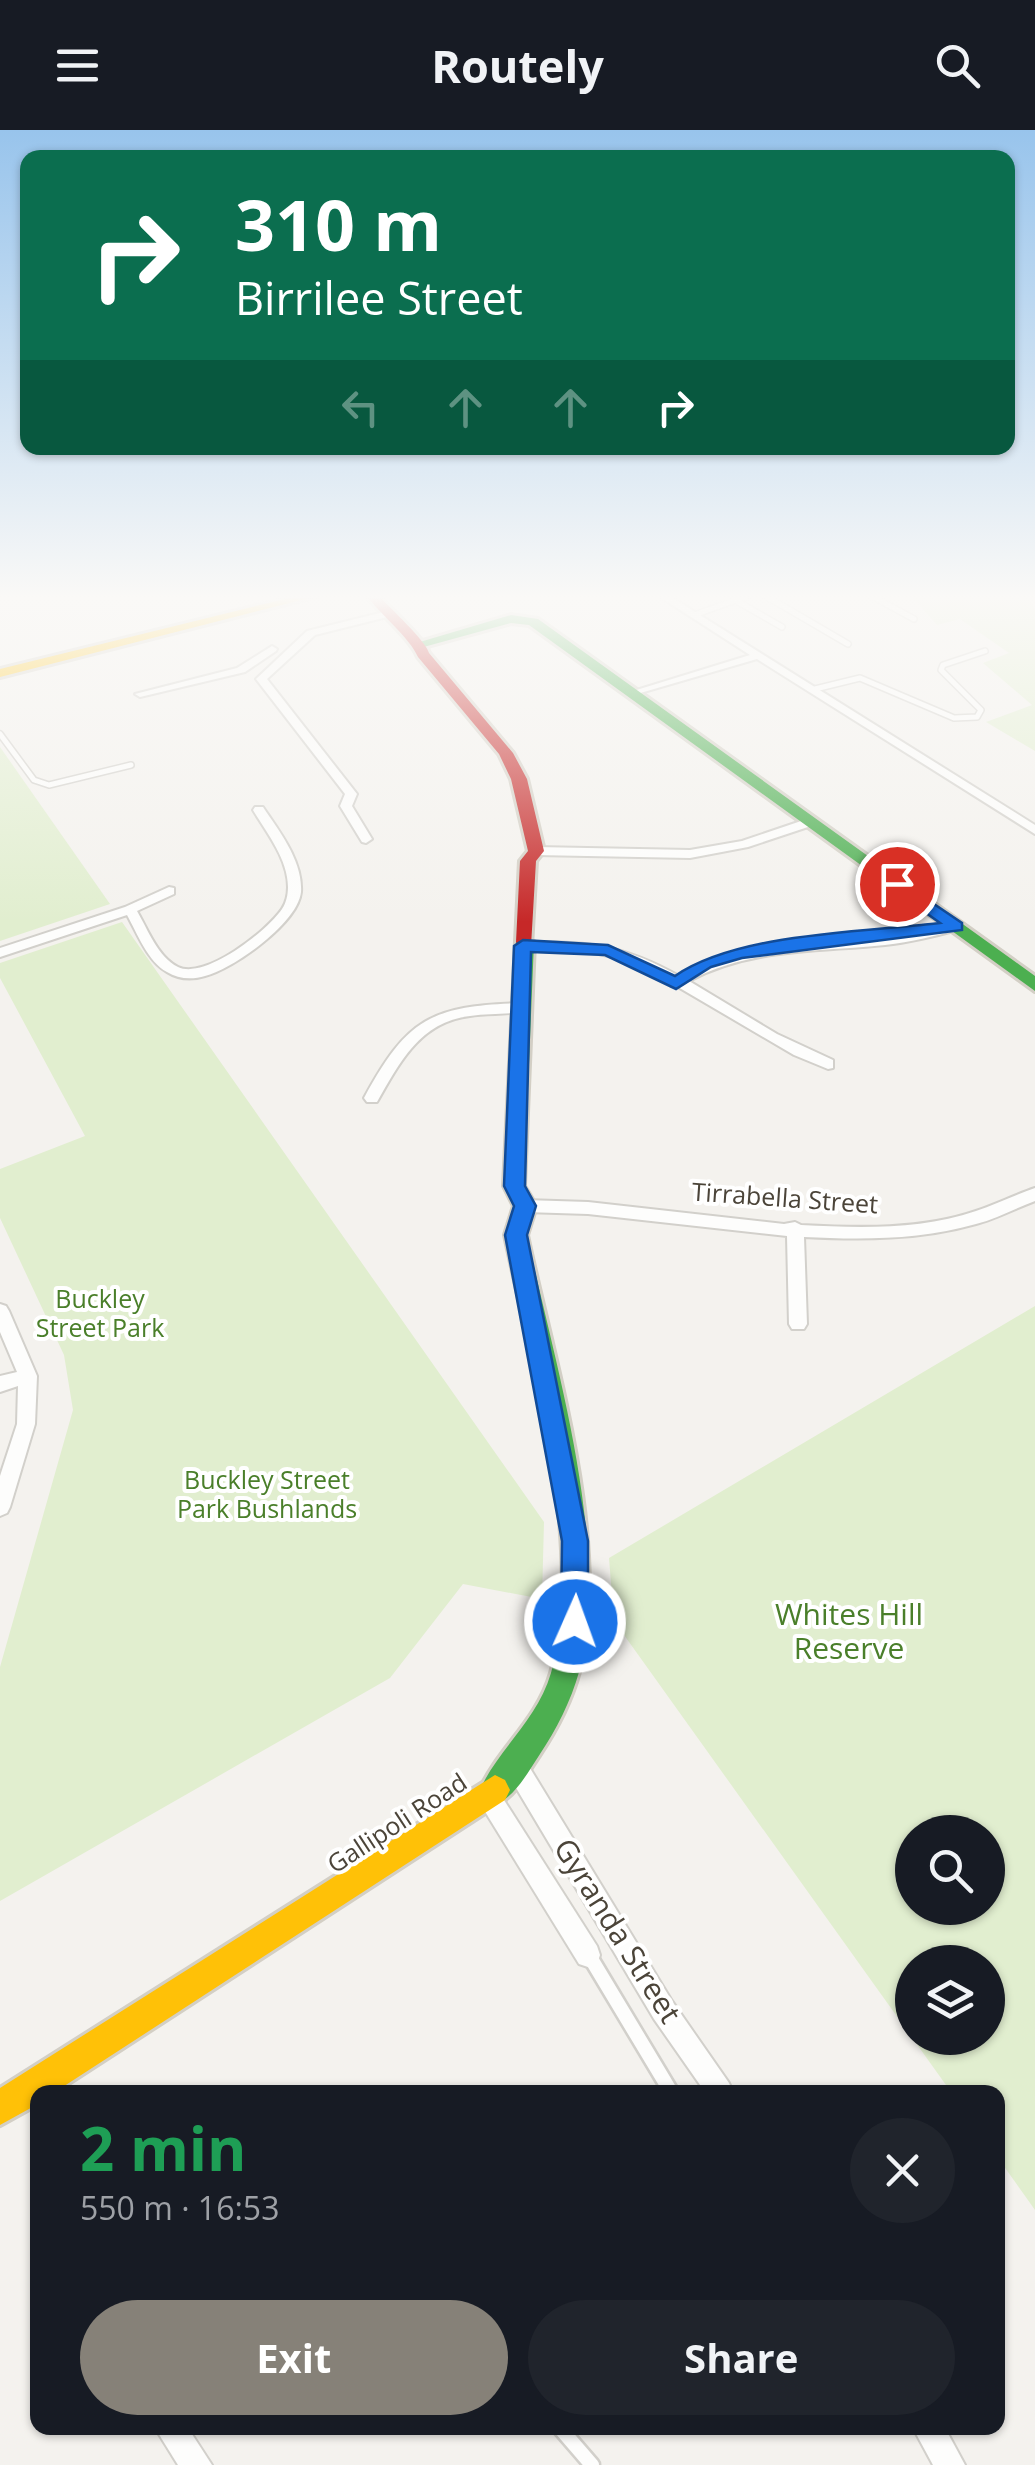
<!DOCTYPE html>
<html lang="en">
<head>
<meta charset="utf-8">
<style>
  :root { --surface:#171b24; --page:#20242c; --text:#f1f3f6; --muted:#9ea1a6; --accent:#868178 }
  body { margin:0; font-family:"Open Sans",sans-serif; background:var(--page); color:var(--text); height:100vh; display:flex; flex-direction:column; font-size:38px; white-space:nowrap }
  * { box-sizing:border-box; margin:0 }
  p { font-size:32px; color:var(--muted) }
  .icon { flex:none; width:55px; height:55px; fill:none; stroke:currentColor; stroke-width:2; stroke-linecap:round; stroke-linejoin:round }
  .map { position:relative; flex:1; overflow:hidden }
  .details { position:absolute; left:30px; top:1955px; width:975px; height:350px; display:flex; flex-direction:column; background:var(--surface); border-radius:20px; box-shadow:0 2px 8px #0004 }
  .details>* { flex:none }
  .banner { position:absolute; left:20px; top:20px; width:995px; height:305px; border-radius:20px; box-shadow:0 2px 8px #0004; background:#0b6e4f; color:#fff; overflow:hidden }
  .fabs { position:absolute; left:895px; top:1685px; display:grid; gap:20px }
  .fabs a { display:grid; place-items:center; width:110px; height:110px; border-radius:50%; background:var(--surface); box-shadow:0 2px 8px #0004; font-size:50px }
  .pin { position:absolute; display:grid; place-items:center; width:85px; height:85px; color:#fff; margin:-42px; border:5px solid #fff; border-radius:50%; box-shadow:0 2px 10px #0007 }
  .me { position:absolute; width:110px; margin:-55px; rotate:2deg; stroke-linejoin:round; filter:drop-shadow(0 0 8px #0008) }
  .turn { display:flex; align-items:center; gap:35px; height:210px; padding:0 50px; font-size:45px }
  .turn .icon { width:130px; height:130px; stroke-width:2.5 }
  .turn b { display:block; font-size:70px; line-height:85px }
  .lanes { display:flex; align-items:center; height:95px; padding:0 50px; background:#0003; justify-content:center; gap:50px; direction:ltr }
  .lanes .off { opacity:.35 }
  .round { display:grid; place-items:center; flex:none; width:105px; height:105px; border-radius:52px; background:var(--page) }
  .overview { display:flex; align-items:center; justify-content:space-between; height:170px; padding:0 50px }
  h1 { font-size:60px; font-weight:700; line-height:75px; color:#1e9e55 }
  .cta { display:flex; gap:20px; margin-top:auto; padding:20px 50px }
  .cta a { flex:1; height:115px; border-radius:60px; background:var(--accent); color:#fff; font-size:40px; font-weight:700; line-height:115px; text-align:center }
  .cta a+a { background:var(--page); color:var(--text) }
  header { display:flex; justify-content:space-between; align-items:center; height:130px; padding:0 50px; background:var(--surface); font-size:45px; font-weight:700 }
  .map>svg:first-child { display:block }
</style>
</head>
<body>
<header><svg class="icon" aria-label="menu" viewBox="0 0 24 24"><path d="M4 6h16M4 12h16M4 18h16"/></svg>Routely<svg class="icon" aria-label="search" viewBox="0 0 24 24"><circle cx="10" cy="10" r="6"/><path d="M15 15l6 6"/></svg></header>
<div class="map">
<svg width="1035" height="2335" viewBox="0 0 1035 2335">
  <rect width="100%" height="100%" fill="#f4f2ee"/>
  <g fill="#e1eecf" fill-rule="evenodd">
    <path d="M911 465H1027L1035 480V621L986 592 1032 575 983 533 1009 523 960 489 937 495Z"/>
    <path d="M0 617 110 774 0 811Z"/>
    <path d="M122 792 544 1392 542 1469 463 1454 390 1548 0 1771V1537L73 1280 64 1225 0 1088V1039L85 1006 0 848V833Z"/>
    <path d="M1035 1176V2080L998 2028V1962H951L614 1491 609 1428ZM912 1702H988V1778H912ZM912 1832H988V1908H912Z"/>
  </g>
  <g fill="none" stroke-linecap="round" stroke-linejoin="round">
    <g stroke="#d2d0cb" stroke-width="8">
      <g id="lane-far1">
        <path d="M764 465 848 514"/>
        <path d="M870 465 914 489"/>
        <path d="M735 470 782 497"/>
        <path d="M694 485 750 465"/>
        <path d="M815 559 860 548 954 588 977 587 981 580 941 540 943 535 985 521"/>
        <path d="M0 604 34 650 49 655 131 635"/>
      </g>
    </g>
    <g stroke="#d2d0cb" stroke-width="19">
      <g id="lane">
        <path d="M590 1827 671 1962"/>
        <path d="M560 2298 592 2335"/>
      </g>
    </g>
    <g stroke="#d2d0cb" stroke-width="4">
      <g id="street">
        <path d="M657 465H668L1035 695V704L757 529 630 566V562L750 525Z"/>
        <path d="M388 481 391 482V486L315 505 267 549 357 664 352 676 372 709 366 713 362 712 340 676 345 664 256 549 307 501Z"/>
        <path d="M272 516 277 519 276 521 245 542 140 567 135 564 237 538Z"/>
        <path d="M255 677H263C279 701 303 731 301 762 298 793 233 839 205 846 192 850 178 849 167 842 148 832 137 803 127 785L0 827V818L125 777 169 757 174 758V764L137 781C148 800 158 827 178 837 205 850 267 801 282 779 286 773 288 765 288 757 288 729 267 703 253 680Z"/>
        <path d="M810 688 816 692 814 695 748 717 690 728 536 725 530 721 536 717 690 720 742 711Z"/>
        <path d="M956 792 963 796 961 799C936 806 911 812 885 815 817 822 751 818 689 851L777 904 833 930V938L828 939 794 925 678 857 671 856 670 852C615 821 584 819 523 820L516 816 523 812C586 811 622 814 679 846 745 810 814 815 886 807 910 804 933 798 956 792Z"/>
        <path d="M520 873 527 878 525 881C507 885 489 883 470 886 420 892 400 932 377 972H367L364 968C407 889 430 876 520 873Z"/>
        <path d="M1035 1058V1071C1016 1078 996 1089 976 1094 920 1110 862 1110 804 1107L807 1194 804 1199H792L789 1194 787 1106 588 1084 525 1082 517 1076 525 1070 588 1072 784 1094 795 1092 801 1095C859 1098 921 1100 976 1081 996 1074 1015 1065 1035 1058Z"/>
        <path d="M0 1174 6 1176 9 1181 37 1246 35 1294 10 1377 7 1383 0 1386V1346L17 1294 18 1256 0 1262V1246L17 1242 0 1202Z"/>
        <path d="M517 1627 525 1630 672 1871 729 1953 733 1962H705L654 1889 509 1646 506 1638 509 1630Z"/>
        <path d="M489 1655 497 1659 597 1816 600 1825 597 1834 588 1837 579 1834 481 1675 477 1667 481 1659Z"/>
        <path d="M155 2298H188L212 2335H178Z"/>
        <path d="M913 2298H945L965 2335H933Z"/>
      </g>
    </g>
    <g stroke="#d3cfc5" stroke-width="6">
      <g id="fast">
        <path d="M511 485 538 489 1035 846V861L529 495 511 493 420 518 413 514Z"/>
        <path d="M525 807 534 812 524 1056 536 1076 527 1105C554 1233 612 1414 579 1542 571 1571 556 1600 540 1624 528 1642 515 1667 495 1675L485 1670 480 1660C497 1620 537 1591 551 1543 587 1416 531 1232 505 1105L514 1076 504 1056 516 812Z"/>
      </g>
    </g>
    <g stroke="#d3cfc5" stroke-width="6">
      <g id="slow">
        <path d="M301 465H321L0 547V539Z"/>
        <path d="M495 1645 505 1650 510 1660 505 1670 55 1962H38V1974L0 1995V1958Z"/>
      </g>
    </g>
    <g stroke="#d3cfc5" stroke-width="6">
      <path id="jam" d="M366 465H378C390 478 426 511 429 523L513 623 527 649 544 721 536 731 531 816H519L516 812 520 731 528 721 511 649 499 624 418 527C410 508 380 484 366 465Z"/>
    </g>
    <use href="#lane-far1" stroke="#fdfdfc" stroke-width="5"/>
    <use href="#lane" stroke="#fdfdfc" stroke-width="14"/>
    <use href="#street" fill="#fdfdfc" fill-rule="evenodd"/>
    <use href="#fast" fill="#4caf50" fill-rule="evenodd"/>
    <use href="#slow" fill="#ffc107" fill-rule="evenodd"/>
    <use href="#jam" fill="#c62828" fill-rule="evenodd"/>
  </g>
  <linearGradient id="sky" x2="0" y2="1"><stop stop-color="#98c4ec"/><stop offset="0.59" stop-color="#faf9f7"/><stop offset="1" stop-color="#faf9f7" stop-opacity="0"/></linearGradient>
  <rect width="1035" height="792" fill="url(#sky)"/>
  <path fill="#1a73e8" stroke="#114b97" stroke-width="2.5" d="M897 749 962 793V800L742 828 711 837 676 859 605 825 531 822 525 1056 536 1076 527 1105 588 1411V1492L584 1502 575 1505 565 1502 561 1492 562 1411 505 1105 514 1076 504 1056 514 816 523 810 608 815 675 846C737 803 863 802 940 793L891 758 889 754Z"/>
  <g text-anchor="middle" stroke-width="8" stroke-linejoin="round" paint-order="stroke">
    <g font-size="25" fill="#4b4439" stroke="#fff">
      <text transform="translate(785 1068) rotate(4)" y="9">Tirrabella Street</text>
      <text transform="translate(397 1693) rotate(-33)" y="9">Gallipoli Road</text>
    </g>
    <g font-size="25" fill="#4a7f2a" stroke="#fff">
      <text x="100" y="1178">Buckley<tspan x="100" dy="29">Street Park</tspan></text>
      <text x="267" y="1359">Buckley Street<tspan x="267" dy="29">Park Bushlands</tspan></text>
    </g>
    <g font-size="30" fill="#4a7f2a" stroke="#fff">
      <text x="849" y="1495">Whites Hill<tspan x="849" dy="34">Reserve</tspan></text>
    </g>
    <g font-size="30" fill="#4b4439" stroke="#fff">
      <text transform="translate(617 1801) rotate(58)" y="10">Gyranda Street</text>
    </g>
  </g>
</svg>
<div class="fabs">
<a><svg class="icon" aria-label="search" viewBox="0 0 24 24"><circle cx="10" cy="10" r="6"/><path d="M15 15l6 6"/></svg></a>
<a><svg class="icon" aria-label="layers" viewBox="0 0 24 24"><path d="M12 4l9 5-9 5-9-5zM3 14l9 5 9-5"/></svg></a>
</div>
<div class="pin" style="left:897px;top:754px;background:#d93025"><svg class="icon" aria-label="arrive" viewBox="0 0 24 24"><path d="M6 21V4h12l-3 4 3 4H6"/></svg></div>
<svg class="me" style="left:575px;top:1492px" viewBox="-20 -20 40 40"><circle r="17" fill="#1a73e8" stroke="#fff" stroke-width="3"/><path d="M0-11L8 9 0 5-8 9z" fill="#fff"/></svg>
<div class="banner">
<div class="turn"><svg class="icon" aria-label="right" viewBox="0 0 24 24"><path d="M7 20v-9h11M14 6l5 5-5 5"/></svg><div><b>310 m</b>Birrilee Street</div></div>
<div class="lanes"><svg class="icon off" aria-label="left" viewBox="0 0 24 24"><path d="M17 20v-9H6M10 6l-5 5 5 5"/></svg><svg class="icon off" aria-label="ahead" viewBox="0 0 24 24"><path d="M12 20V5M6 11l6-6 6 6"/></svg><svg class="icon off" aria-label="ahead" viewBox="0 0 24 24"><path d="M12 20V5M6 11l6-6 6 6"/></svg><svg class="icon" aria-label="right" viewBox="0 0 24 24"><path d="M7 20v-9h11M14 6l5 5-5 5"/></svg></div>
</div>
<section class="details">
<div class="overview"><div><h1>2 min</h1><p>550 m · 16:53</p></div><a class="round"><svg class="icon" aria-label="close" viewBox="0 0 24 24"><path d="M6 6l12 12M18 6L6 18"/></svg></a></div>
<div class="cta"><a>Exit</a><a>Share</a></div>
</section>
</div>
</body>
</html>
